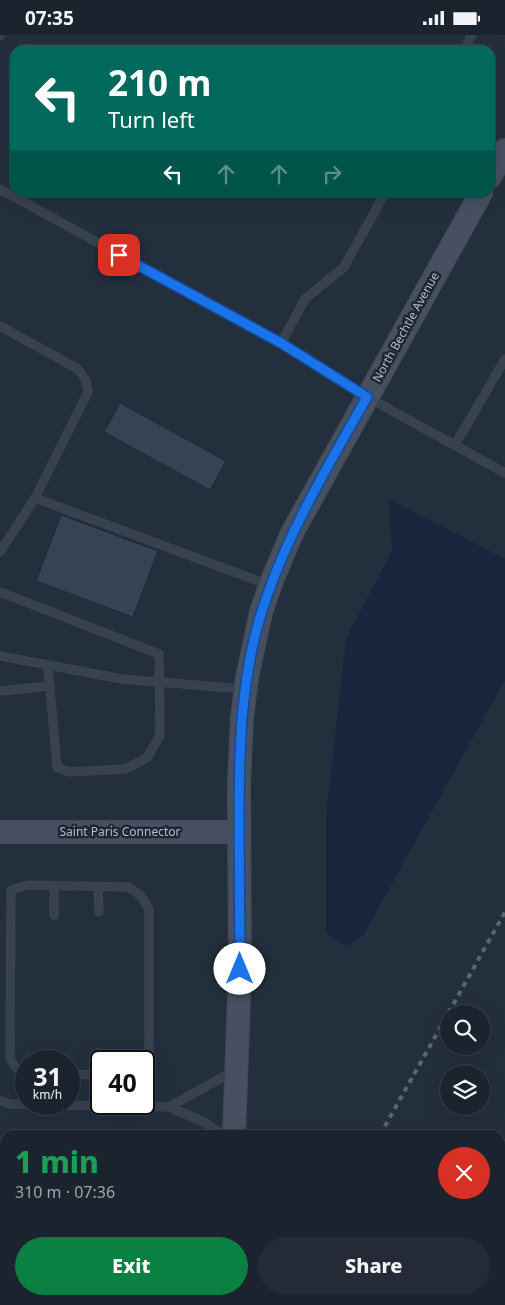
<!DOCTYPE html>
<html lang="en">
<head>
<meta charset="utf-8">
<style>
  :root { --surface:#1b232e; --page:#242b36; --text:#f1f3f6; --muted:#a0a4aa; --line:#39404a; --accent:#0b8043 }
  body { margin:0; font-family:"Noto Sans",sans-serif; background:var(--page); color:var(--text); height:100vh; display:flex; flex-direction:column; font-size:19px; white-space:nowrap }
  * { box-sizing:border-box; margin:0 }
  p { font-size:16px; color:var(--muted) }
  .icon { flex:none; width:28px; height:28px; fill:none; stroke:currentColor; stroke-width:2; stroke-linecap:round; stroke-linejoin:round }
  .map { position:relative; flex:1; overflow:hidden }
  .sheet { position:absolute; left:0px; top:1095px; width:505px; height:175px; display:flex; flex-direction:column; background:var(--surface); border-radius:15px 15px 0 0; box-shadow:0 5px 20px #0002,0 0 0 1px var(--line) }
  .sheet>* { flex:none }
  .banner { position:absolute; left:10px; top:10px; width:485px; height:152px; border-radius:15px; box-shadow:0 5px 20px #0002,0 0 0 1px var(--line); background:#00695c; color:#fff; overflow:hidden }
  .controls { position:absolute; left:440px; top:970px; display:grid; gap:10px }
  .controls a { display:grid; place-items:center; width:50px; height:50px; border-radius:50%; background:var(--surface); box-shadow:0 5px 20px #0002,0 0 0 1px var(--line); font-size:25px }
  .speed { position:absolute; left:15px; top:1015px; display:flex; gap:10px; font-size:25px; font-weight:700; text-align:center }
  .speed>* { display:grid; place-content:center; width:65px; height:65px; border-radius:50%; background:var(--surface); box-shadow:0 5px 20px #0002,0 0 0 1px var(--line); line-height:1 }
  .speed small { font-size:12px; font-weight:400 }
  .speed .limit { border:2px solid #111; border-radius:8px; background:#fff; color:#111 }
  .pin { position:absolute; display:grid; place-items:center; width:42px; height:42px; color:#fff; margin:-21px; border-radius:10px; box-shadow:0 2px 8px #0006 }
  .me { position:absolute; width:55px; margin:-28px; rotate:0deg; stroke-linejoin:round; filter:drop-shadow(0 0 4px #0008) }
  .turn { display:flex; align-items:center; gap:18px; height:105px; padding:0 15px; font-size:22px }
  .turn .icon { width:65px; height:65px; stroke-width:2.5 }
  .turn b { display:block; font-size:35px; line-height:42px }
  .lanes { display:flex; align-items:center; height:48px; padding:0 15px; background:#0003; justify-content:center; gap:25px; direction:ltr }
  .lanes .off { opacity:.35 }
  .round { display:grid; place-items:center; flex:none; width:52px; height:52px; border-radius:26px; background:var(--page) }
  .headline { display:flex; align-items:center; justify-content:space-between; height:85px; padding:0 15px }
  h1 { font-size:30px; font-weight:800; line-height:38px; color:#1e9e55 }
  .cta { display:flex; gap:10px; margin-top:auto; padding:10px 15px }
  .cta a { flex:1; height:58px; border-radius:30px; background:var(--accent); color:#fff; font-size:20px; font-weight:800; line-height:58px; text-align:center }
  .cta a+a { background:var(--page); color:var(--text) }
  .status { display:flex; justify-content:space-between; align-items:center; height:35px; padding:0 25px; background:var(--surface); direction:ltr }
  .status svg { height:14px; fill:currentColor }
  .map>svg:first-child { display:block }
</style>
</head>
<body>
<div class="status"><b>07:35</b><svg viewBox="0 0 49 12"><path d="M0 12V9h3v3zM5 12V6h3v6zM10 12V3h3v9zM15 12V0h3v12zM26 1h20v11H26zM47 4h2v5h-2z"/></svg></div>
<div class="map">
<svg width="505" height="1270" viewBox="0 0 505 1270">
  <rect width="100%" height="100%" fill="#242f3e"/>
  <path fill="#17263c" d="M389 464 505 524V645L363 901 346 911 326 898V781L346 604 392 515Z"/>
  <g fill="#364354" stroke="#1f2835">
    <path d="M120 368 226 426 210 455 104 397Z"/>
    <path d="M61 480 158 516 133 582 36 546Z"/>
  </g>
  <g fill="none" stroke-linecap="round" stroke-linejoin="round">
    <g stroke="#414a57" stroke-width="9">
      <g id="lane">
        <path d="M0 1V0"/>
        <path d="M464 15 472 0"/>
        <path d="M0 154 281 308 367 362 505 438"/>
        <path d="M0 291 78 334 86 346 88 357 35 463"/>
        <path d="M281 308 305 264 344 232 385 158"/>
        <path d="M455 410 505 324"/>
        <path d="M0 517 35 463 269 550"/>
        <path d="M0 557 159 619 160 700 147 723 125 734 69 737 57 732 48 631"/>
        <path d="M0 621 122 644 244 654"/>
        <path d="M0 656 50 651"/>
        <path d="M98 852 99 877"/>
        <path d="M54 880V851"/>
        <path d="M55 1026V1021"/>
        <path d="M26 1039 16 1033 10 1023 11 855 28 850 128 852 140 860 149 874V1072"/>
        <path d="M69 1040 70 1071"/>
        <path d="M70 1040 98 1039 99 1018"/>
        <path d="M0 1065 9 1069 169 1072 204 1087 223 1100"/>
        <path d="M169 1072 232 1037"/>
      </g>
    </g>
    <g stroke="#414a57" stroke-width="24">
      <g id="secondary">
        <path d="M490 142 505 115"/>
        <path d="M0 797H239"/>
        <path d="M234 1100 240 934 239 747 242 683 247 643 261 577 273 543 292 498 481 158"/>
        <path d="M217 1270 218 1265"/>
      </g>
    </g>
    <g stroke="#434c59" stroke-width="29">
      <g id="highway">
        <path d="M500 1150 505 1141"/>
        <path d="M500 1259 505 1250"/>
        <path d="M433 1270 436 1265"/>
      </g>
    </g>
    <use href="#lane" stroke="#38414e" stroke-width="8"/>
    <use href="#secondary" stroke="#465061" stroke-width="22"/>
    <use href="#highway" stroke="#746855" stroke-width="28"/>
    <g stroke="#5a6575" stroke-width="4" stroke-dasharray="5 5" stroke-linecap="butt">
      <path d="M380 1100 505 877"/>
      <path d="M286 1270 288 1265"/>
    </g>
  </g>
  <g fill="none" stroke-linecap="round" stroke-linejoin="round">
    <g stroke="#114b97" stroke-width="12">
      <path id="route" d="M119 220 281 308 367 362C328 431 286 500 262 576 240 645 239 719 239 790 239 838 240 886 240 934"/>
    </g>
    <use href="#route" stroke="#1a73e8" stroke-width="9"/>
  </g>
  <g text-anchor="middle" stroke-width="5" stroke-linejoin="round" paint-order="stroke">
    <g font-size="12" fill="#b4bcc9" stroke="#1d2633">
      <text transform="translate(406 292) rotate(-61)" y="4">North Bechtle Avenue</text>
      <text x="120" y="801">Saint Paris Connector</text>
    </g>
  </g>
</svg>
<div class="controls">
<a><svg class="icon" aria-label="search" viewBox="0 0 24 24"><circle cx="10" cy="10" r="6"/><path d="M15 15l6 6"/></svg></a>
<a><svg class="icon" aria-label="layers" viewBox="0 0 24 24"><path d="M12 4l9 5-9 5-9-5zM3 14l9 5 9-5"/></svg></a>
</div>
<div class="speed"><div>31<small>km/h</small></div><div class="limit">40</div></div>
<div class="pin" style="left:119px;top:220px;background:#d93025"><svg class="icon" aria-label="arrive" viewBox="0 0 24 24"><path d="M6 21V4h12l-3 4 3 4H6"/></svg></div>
<svg class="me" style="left:240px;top:934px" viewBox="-20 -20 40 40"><circle r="19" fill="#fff"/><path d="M0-13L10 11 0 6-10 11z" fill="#1a73e8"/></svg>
<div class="banner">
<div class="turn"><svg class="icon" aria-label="left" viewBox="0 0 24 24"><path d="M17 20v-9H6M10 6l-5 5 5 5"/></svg><div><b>210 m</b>Turn left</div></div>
<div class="lanes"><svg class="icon" aria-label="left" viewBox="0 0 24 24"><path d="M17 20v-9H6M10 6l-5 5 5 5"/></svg><svg class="icon off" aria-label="ahead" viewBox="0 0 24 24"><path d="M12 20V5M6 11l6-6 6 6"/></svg><svg class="icon off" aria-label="ahead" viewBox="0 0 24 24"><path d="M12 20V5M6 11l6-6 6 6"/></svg><svg class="icon off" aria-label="right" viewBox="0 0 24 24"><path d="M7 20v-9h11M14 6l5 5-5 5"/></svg></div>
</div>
<section class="sheet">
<div class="headline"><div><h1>1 min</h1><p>310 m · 07:36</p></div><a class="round" style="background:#d93025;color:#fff"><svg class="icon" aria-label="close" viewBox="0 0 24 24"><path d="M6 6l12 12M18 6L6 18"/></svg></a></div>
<div class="cta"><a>Exit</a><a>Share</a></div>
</section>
</div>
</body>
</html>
